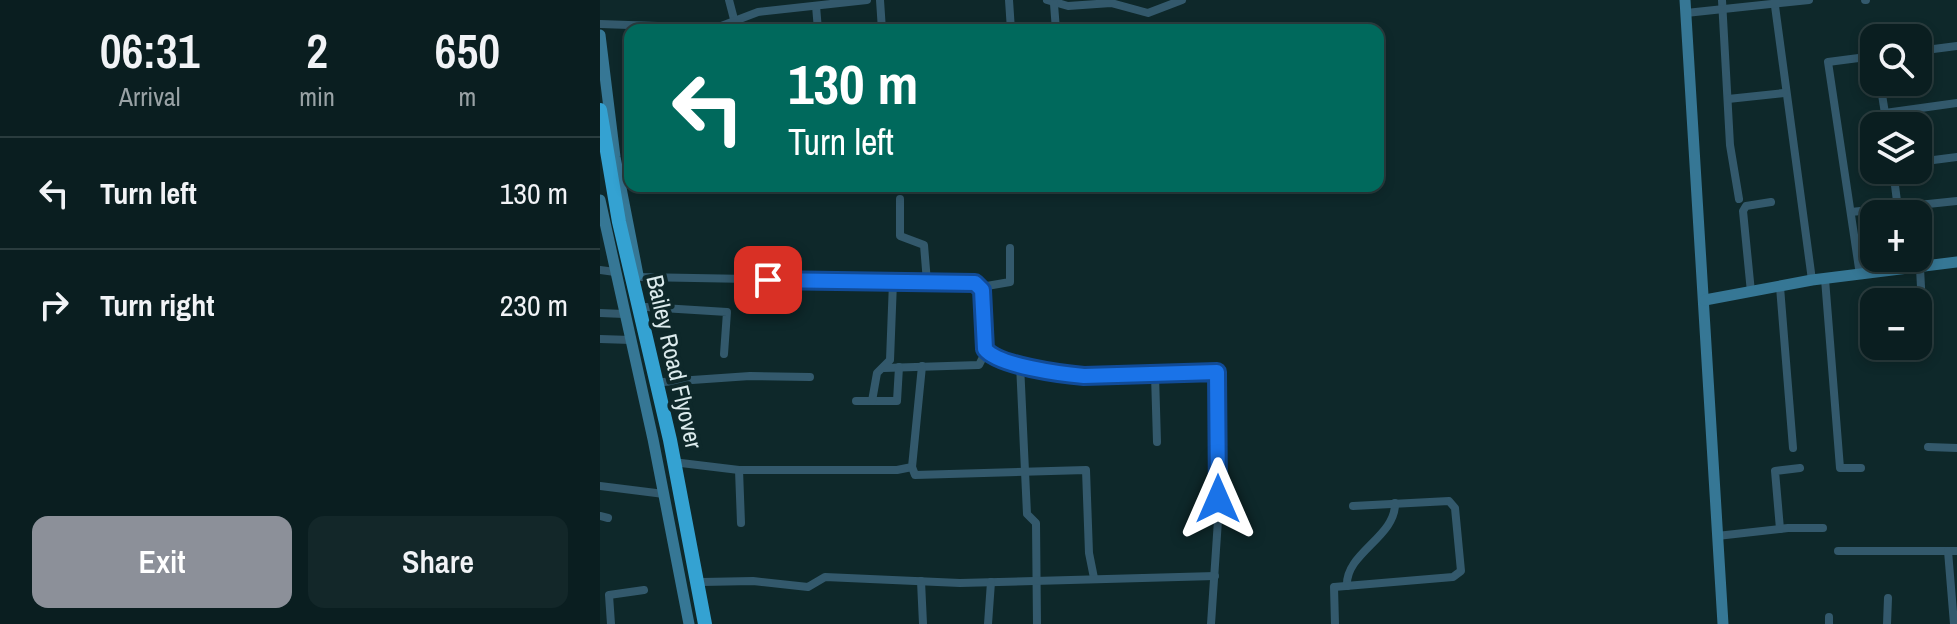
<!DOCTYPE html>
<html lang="en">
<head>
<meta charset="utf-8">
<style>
  :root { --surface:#0a1e20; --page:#132729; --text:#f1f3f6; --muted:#99a2a5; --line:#2a3c3e; --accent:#8c9099 }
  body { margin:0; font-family:"Archivo Narrow",sans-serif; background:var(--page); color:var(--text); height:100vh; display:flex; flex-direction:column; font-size:30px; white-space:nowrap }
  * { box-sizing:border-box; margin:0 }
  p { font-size:26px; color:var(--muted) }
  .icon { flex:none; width:44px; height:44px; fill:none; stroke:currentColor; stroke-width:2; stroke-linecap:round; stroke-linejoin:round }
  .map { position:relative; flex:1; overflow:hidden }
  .panel { display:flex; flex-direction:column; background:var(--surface); width:600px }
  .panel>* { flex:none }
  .hud { position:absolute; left:24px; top:24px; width:760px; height:168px; border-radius:16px; box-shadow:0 4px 12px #0003,0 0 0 2px var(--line); background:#00695c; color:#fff; overflow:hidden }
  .buttons { position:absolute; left:1260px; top:24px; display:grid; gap:16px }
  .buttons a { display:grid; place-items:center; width:72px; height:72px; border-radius:16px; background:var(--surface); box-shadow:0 4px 12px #0003,0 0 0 2px var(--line); font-size:40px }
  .pin { position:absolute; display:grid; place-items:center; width:68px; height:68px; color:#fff; margin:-34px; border-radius:16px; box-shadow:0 4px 12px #0006 }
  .me { position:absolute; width:88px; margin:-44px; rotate:0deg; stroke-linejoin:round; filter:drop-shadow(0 0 6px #0008) }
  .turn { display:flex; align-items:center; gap:28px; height:168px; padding:0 32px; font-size:36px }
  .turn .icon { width:104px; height:104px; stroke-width:2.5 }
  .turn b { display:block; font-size:56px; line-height:68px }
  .eta { display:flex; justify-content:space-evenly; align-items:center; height:136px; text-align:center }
  .eta b { font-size:48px; font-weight:600; line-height:56px }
  .cta { display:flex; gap:16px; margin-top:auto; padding:16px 32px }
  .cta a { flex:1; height:92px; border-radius:16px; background:var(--accent); color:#fff; font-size:32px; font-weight:600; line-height:92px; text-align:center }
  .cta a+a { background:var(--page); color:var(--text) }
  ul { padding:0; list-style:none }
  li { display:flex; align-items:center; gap:24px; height:112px; padding:0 32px; border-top:2px solid var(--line) }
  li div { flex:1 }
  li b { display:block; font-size:30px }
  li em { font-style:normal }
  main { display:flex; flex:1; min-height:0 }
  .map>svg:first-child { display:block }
</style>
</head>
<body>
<main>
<section class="panel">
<div class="eta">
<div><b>06:31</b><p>Arrival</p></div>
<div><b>2</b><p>min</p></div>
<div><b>650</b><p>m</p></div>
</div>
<ul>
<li><svg class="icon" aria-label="left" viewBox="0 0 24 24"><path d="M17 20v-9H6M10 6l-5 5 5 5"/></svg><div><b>Turn left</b></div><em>130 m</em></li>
<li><svg class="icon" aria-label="right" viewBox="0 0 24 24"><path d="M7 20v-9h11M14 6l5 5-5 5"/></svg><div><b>Turn right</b></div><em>230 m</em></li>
</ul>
<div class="cta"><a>Exit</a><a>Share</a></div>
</section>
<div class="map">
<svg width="1357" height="624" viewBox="0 0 1357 624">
  <rect width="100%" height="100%" fill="#0e282a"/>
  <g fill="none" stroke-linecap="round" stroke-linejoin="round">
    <g stroke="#33596c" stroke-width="8">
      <path d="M129 0 135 23"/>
      <path d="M280 0 282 30"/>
      <path d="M409 0 411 30"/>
      <path d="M447 0 468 6 511 3 548 13 582 0"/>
      <path d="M1122 0 1130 145 1139 199"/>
      <path d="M1265 0H1266"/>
      <path d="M454 4 456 30"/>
      <path d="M216 6 218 30"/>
      <path d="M1175 6 1212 280"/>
      <path d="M1086 13 1209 0"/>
      <path d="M0 24 116 28 158 12 267 0"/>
      <path d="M1318 51 1357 46"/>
      <path d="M1280 82 1287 126"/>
      <path d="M1128 99 1184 93"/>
      <path d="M1285 113 1357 103"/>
      <path d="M1318 162 1357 157"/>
      <path d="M1293 170 1298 209"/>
      <path d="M300 199V236L324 245 327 282"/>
      <path d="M1251 212 1357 201"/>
      <path d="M1320 268 1324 345"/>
      <path d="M0 270 15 272"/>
      <path d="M1260 275 1228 62 1274 56"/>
      <path d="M38 277 375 283 382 290 385 349C393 360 406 360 418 364 485 381 549 375 617 372L618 520 611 624"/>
      <path d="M1225 279 1240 468H1261"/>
      <path d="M381 287 410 282V248"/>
      <path d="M1180 287 1193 448"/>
      <path d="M1151 292 1143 211 1146 206 1171 202"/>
      <path d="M46 307 127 312 124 354"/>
      <path d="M0 313 24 314"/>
      <path d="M0 339 31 340"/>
      <path d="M420 364 427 514 436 523 437 624"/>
      <path d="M284 368 379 365 386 351"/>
      <path d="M555 375 557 442"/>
      <path d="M63 382 150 376 210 377"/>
      <path d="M256 401H297L299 367"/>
      <path d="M272 401 277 373 290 360 293 282"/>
      <path d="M1328 447 1357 448"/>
      <path d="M81 463 139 470H297L312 467 322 366"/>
      <path d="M312 467 315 475 486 470 489 553 494 578"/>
      <path d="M139 470 141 523"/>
      <path d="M0 486 64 494"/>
      <path d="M0 516 8 518"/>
      <path d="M1180 529 1175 471 1200 468"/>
      <path d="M1117 536 1188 528H1223"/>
      <path d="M1238 551H1357"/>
      <path d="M1348 551 1354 624"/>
      <path d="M321 581 323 624"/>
      <path d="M102 582 153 581 208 587 225 577 360 583 615 576"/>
      <path d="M747 586C745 553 796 537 795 503"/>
      <path d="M1229 617V624"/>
      <path d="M11 624 9 595 44 590"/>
      <path d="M388 624 391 582"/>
      <path d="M735 624 734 587 853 577 861 571 855 508 849 501 753 506"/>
      <path d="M1287 624 1288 598"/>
    </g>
    <g stroke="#367795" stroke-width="11">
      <path d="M1085 0 1123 624"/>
      <path d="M0 35 15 157 38 275"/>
      <path d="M0 200 53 439 89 624"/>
      <path d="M1105 300 1212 280 1357 262"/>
    </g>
    <path stroke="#34a2d2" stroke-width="14" d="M0 110 19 222 70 440 105 624"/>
  </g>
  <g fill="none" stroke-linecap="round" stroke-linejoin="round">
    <g stroke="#114b97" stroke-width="20">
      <path id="route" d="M168 280 375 283 382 290 385 349C398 366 462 374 484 376L617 372 618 499"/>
    </g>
    <use href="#route" stroke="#1a73e8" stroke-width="14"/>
  </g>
  <g text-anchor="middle" stroke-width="8" stroke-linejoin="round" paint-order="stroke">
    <g font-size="24" fill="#dcebed" stroke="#0e282a">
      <text transform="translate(74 362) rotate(77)" y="8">Bailey Road Flyover</text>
    </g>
  </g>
</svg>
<div class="buttons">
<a><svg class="icon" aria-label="search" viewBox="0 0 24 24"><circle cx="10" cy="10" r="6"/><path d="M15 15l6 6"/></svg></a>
<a><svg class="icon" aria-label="layers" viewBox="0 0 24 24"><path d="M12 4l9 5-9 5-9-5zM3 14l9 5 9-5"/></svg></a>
<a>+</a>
<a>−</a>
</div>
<div class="pin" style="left:168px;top:280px;background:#d93025"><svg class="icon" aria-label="arrive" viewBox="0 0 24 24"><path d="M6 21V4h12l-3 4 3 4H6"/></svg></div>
<svg class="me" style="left:618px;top:499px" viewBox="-20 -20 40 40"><path d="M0-17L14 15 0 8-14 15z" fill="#1a73e8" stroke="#fff" stroke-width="4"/></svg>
<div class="hud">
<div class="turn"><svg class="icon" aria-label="left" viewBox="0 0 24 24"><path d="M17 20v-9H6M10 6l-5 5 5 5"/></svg><div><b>130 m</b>Turn left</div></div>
</div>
</div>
</main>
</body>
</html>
